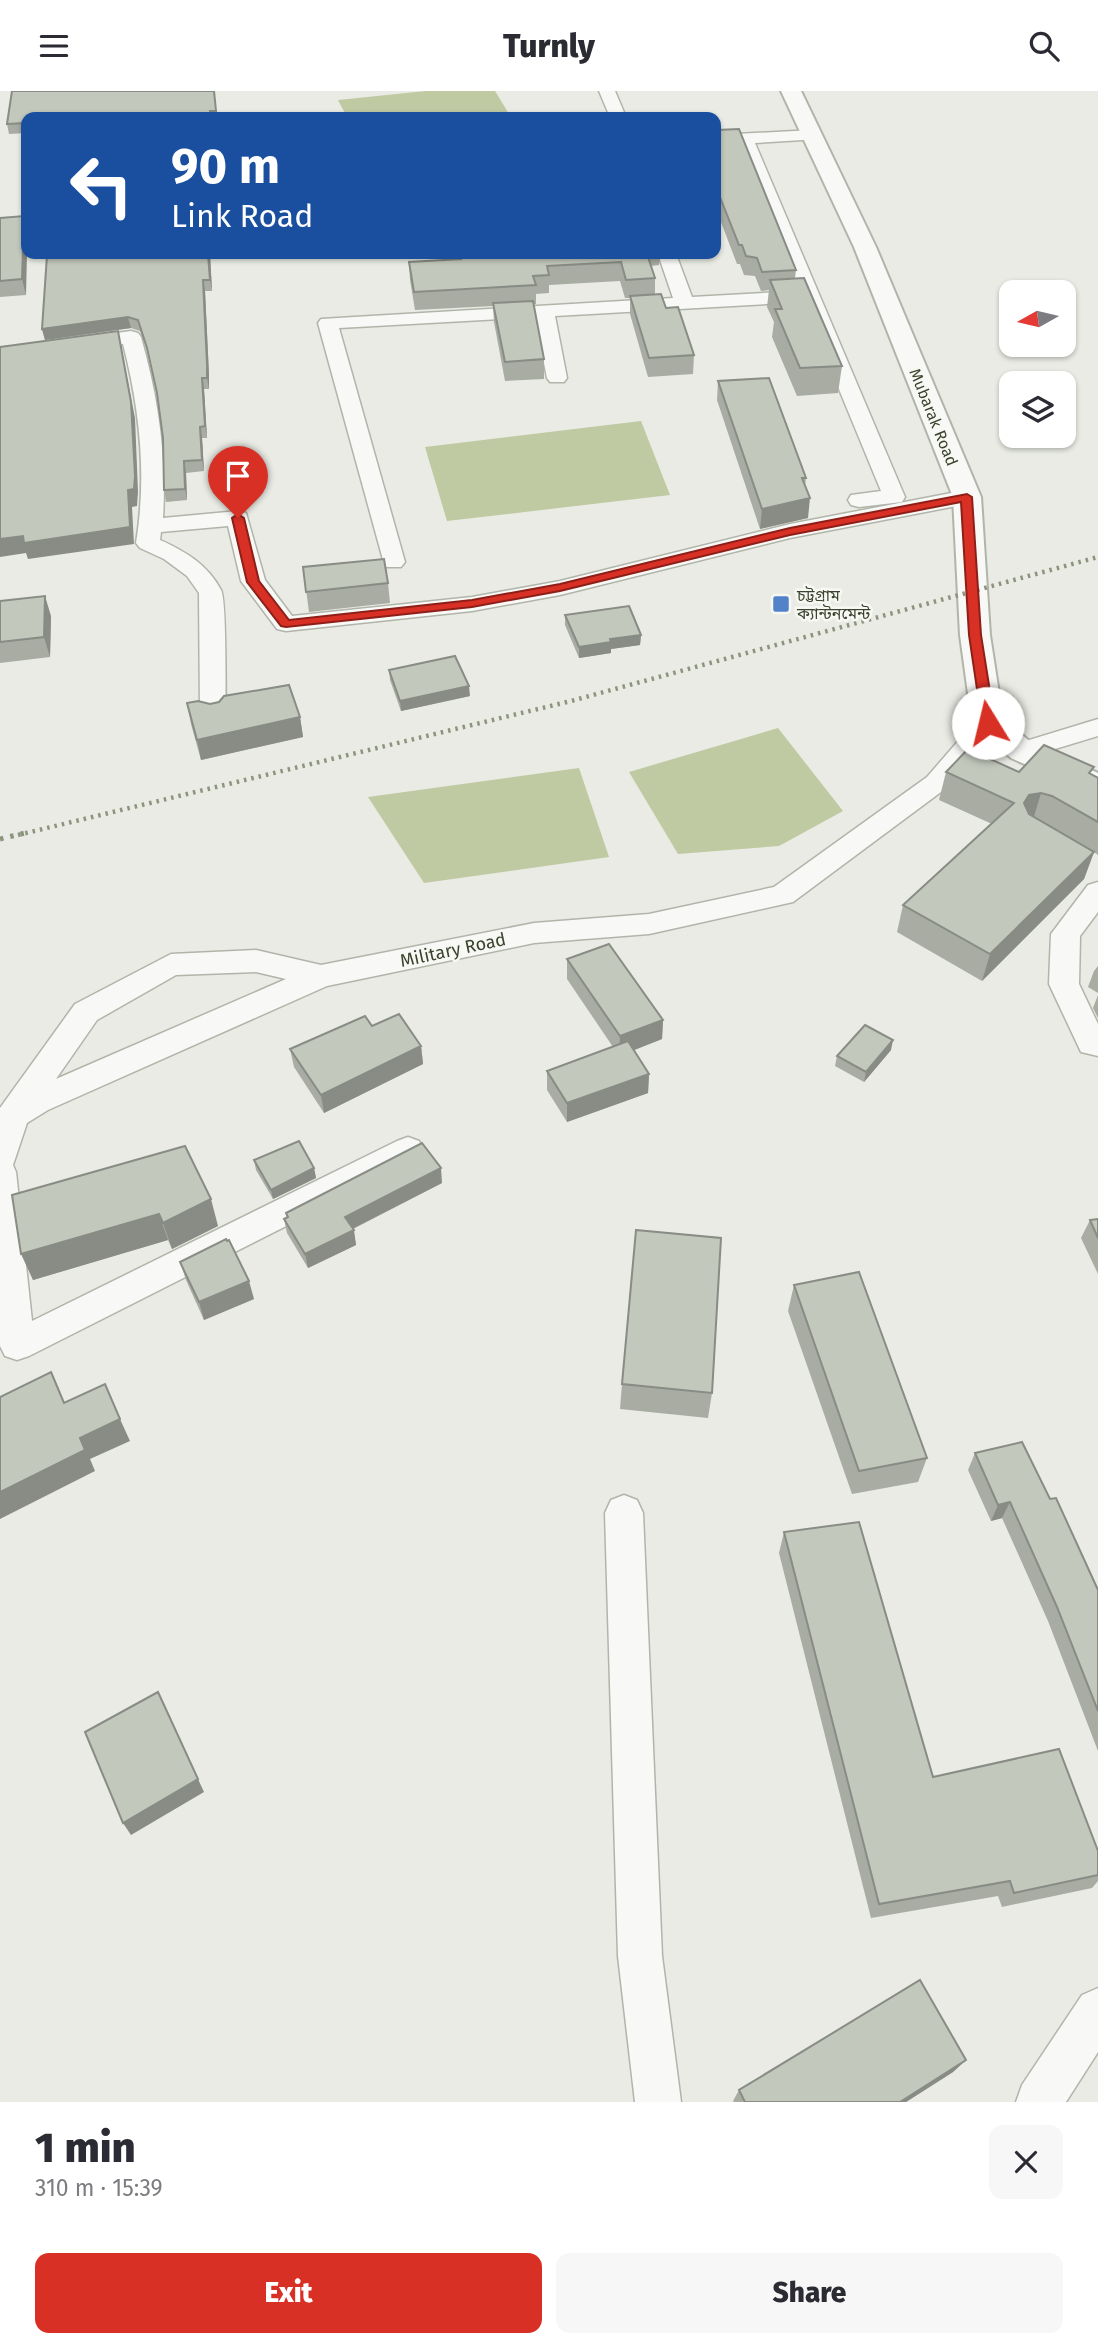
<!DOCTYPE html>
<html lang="en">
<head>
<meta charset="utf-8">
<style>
  :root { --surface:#fff; --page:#f7f7f7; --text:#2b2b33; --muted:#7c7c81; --accent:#d93025 }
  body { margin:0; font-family:"Fira Sans","Noto Sans Bengali",sans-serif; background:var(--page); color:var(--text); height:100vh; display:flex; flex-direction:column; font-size:26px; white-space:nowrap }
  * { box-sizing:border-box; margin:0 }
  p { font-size:23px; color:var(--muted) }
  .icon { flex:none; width:38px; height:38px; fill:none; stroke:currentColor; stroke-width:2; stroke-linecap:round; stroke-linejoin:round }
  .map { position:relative; height:2011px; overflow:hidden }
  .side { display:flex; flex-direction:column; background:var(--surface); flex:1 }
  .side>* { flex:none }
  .top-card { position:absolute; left:21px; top:21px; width:700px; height:147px; border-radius:14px; box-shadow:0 2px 5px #0004; background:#1a4fa0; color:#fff; overflow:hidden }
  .needle { width:46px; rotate:262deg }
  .fabs { position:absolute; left:999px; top:189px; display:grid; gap:14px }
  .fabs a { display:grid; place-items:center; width:77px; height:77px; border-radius:14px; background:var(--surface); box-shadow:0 2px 5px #0004; font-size:35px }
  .pin { position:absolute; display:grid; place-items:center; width:60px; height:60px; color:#fff; margin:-72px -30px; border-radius:50% 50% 50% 0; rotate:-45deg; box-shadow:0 0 7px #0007 }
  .pin .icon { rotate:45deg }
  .me { position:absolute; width:77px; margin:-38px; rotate:351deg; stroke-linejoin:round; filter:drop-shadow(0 0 5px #0008) }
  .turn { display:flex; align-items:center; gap:24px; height:147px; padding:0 35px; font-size:32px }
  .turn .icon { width:91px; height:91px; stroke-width:2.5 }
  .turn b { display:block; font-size:49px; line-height:60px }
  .round { display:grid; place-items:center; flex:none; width:74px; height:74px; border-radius:14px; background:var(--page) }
  .summary { display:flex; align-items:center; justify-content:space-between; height:119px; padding:0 35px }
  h1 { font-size:42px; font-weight:800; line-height:52px }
  .primary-button { display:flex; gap:14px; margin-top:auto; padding:14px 35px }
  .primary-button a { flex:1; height:80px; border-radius:14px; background:var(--accent); color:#fff; font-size:28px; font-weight:800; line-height:80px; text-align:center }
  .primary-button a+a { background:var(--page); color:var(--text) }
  header { display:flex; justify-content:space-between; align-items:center; height:91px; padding:0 35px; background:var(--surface); font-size:32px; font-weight:800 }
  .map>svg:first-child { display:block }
</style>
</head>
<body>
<header><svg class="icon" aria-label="menu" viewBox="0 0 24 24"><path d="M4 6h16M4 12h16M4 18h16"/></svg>Turnly<svg class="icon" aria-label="search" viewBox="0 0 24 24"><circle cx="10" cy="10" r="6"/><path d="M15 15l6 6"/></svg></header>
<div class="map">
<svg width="1098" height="2011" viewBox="0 0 1098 2011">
  <rect width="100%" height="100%" fill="#e9ebe4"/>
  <g fill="#bfc9a2">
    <path d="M426 0H495L511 26H347L338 9Z"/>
    <path d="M641 330 670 404 447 430 425 356Z"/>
    <path d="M778 637 843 720 779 755 678 763 629 681Z"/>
    <path d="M579 677 609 766 424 792 368 706Z"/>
  </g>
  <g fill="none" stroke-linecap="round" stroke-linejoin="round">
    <g stroke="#b1b5a9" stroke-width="3">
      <g id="minor">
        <path d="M599 0H615L626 26H610Z"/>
        <path d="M813 39 821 44 819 48 755 52 905 406 902 411 859 416 851 414 848 409 851 404 881 400 803 211 555 225 567 287 564 291H550L547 287 535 226 339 237 405 471 401 476H385L318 232 321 228 673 207 658 163H676L692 206 799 200 739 53 716 54V44Z"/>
        <path d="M131 240 138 242 141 246C158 306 167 365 163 427L238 420 246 422 265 489 292 525 472 506 560 490 790 433 967 399 975 401 978 406 975 411 967 413 790 447 560 504 472 520 286 540 277 538 241 490 228 435 161 441 160 449C185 460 208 474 221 499 227 510 225 603 226 623L222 629 213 631 204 629 200 623 199 502 187 485 164 468 140 457 136 452C147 384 140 319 123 253L0 270V258Z"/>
        <path d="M988 624 997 626 1001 632 945 698 793 811 649 843 534 852 327 895 48 1019 27 1032 13 1074 16 1081 32 1230 397 1050 408 1046 419 1050 424 1059 419 1068 29 1265 17 1269 5 1265 0 1255V1017L75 913 171 863 256 859 321 874 534 832 649 823 774 796 927 686 979 626ZM256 881 286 888 56 988 97 929 176 884Z"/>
        <path d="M1098 628V645L1022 668 1013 666 1009 660 1013 654Z"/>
        <path d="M1098 791V821L1080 845 1079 893 1098 933V965L1081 961 1049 893 1051 843 1088 794Z"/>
        <path d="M624 1404 637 1409 643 1422 662 1865 681 2011H635L618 1865 605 1422 611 1409Z"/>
        <path d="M1098 1897V1961L1066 2011H1016L1022 1994 1082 1904Z"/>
      </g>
    </g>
    <g stroke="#b1b5a9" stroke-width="4">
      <path id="tertiary" d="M781 0H801L876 156 981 406 990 544 1003 628 1033 653 1098 682V706L1011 667 972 632 960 544 953 406 854 156Z"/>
    </g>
    <use href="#minor" fill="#f8f9f7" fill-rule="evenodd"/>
    <use href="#tertiary" fill="#f8f9f7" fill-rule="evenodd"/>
    <path stroke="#8c947e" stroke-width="4.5" stroke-dasharray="2.5 5" stroke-linecap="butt" d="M18 744 571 610 1098 466"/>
    <path stroke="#8c947e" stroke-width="5" stroke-dasharray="3.5 7" stroke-linecap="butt" d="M0 748 25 742"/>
  </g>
  <g fill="#a8aca2">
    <path d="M12 0H214L217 26H26V42L9 43 7 33Z"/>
    <path d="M716 37 796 179 795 187 842 275 838 302 797 305 772 246 774 231 767 216 769 199 761 200 755 185 744 184 740 173H737L716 118Z"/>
    <path d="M24 125 26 204 0 206V127Z"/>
    <path d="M210 163 212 200H205L209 284V298H204L207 347H202L204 380 186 382 187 409 166 411 164 399 163 347 157 304 150 268 140 240 131 237 45 249 42 238Z"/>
    <path d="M459 163H660L659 174 651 175 655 187V203L666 217 694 264 693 283 648 286 630 223V207H625L620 190 549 194V202L536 203V213H533L544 268V288L505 290 494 231 493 215 415 219 410 189 409 171 459 168Z"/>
    <path d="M718 290 806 387 805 395 808 427 760 438 717 309Z"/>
    <path d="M303 476 388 492 390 512 309 521Z"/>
    <path d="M0 510 51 525 50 566 0 572Z"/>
    <path d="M565 524 641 544 640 554 611 558V562L579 567 565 534Z"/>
    <path d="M389 579 470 605 401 620 390 589Z"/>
    <path d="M187 612 210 613 300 626 303 646 201 669 191 633Z"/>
    <path d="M946 681H1019L1092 684 1098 687V764L1094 761 1084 788 982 890 897 841 903 814 992 733 939 709Z"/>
    <path d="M567 868 663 929 662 948 634 959 649 983 648 1002 567 1031 547 999V980L613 956 567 888Z"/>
    <path d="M1098 875V902L1088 896 1094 880Z"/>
    <path d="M1098 904V927L1093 917Z"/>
    <path d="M372 935 421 955 423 973 324 1022 294 976 290 958Z"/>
    <path d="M891 959 864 991 835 975 837 965Z"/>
    <path d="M254 1069 314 1077 316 1087 273 1108 256 1079Z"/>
    <path d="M442 1092 353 1138 356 1154 308 1177 287 1142 284 1128 287 1127 286 1122Z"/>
    <path d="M12 1104 218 1135 172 1158 168 1149 33 1189Z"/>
    <path d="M1098 1128V1183L1081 1147 1090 1129Z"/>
    <path d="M180 1171 254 1208 204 1229 186 1189Z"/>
    <path d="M794 1194 927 1367 918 1391 852 1403 788 1220Z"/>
    <path d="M622 1293 712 1302 708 1327 620 1318Z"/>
    <path d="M975 1362 1050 1408 1098 1499V1660L1048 1530 1002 1427 991 1430 968 1379Z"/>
    <path d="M784 1441 933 1686 1098 1760V1790L1092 1797 1002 1816 998 1805 871 1827 779 1462Z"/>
    <path d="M966 1969 953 1981 906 2011H734L733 2010 739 1999Z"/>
  </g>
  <g fill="#888c84">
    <path d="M24 125 26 134V163H27L26 204 22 188Z"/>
    <path d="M208 163H210L212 200 210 189Z"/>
    <path d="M203 189 205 200 209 284V298L207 287Z"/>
    <path d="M128 226 131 237 45 249 42 238Z"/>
    <path d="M118 240 135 327 138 401 137 415 132 416 134 453 28 468 26 462 0 466V448Z"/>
    <path d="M202 287 204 298 207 347 205 335Z"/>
    <path d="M200 336 202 347 204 380 202 369Z"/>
    <path d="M184 370 186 382 187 409 185 398Z"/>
    <path d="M810 407 808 427 760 438 762 418Z"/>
    <path d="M45 505 51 525 50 566 44 546Z"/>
    <path d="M641 544 640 554 611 558V562L579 567V556L610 548Z"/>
    <path d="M469 595 470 605 401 620 400 610Z"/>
    <path d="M300 626 303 646 201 669 197 649Z"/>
    <path d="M1041 702 1033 729 1024 712 1029 704Z"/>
    <path d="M1094 761 1084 788 982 890 990 863Z"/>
    <path d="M663 929 662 948 619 965 620 945Z"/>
    <path d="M893 949 891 959 864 991 866 981Z"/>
    <path d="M421 955 423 973 324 1022 321 1004Z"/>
    <path d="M649 983 648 1002 567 1031V1012Z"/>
    <path d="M314 1077 316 1087 273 1108 271 1099Z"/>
    <path d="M441 1077 442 1092 348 1140 345 1126Z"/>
    <path d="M211 1108 218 1135 172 1158 163 1132Z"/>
    <path d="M159 1123 168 1149 33 1189 21 1163Z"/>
    <path d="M354 1139 356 1154 308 1177 305 1163Z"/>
    <path d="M249 1190 254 1208 204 1229 199 1211Z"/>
    <path d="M120 1328 130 1350 90 1368 95 1380 0 1428V1401L80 1347Z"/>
    <path d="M1010 1411 1002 1427 991 1430 998 1414Z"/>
    <path d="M158 1601 204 1701 131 1744 123 1732Z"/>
    <path d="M966 1969 953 1981 906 2011H900Z"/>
  </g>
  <g fill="#c3c8bc" stroke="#888c84" stroke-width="2">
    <path d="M12 0H214L216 20H210L211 26H26V32L7 33Z"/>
    <path d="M716 37 717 39 739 38 796 179 762 181 757 167 746 165 742 154H739L716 96Z"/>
    <path d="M24 125 22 188 0 190V127Z"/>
    <path d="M69 163H208L210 189H203L207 273V287H202L205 335 200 336 202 369 184 370 185 398 164 399 163 347 157 302 147 257 138 229 128 226 42 238 47 164Z"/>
    <path d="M460 163H647L655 187 626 189 621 171 547 175 549 184 533 185 536 194 414 201 409 171 461 168Z"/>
    <path d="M804 187 842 275 800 277 775 218H782L770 189Z"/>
    <path d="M661 203 666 217 678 216 694 264 649 267 630 205Z"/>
    <path d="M533 210 544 268 505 271 493 212Z"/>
    <path d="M118 240 131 311 135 385 134 398 128 399 130 436 24 452 23 445 0 448V256Z"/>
    <path d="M769 287 806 387H802L810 407 762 418 718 290Z"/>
    <path d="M384 468 388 492 306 501 303 476Z"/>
    <path d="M45 505 44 546 0 551V510Z"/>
    <path d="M629 515 641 544 610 548 611 551 579 556 565 524Z"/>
    <path d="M455 565 469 595 400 610 389 579Z"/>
    <path d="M289 594 300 626 197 649 187 612 198 610 210 613 219 611 224 605Z"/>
    <path d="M1044 654 1094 676 1089 682 1098 687V731L1052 705 1041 702 1029 704 1024 712 1029 723 1094 761 990 863 903 814 1014 712 946 681 968 658 1019 681Z"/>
    <path d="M609 853 663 929 620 945 567 868Z"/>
    <path d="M399 923 421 955 321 1004 290 958 365 925 372 935Z"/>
    <path d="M865 934 893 949 866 981 837 965Z"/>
    <path d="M628 950 649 983 567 1012 547 980Z"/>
    <path d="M299 1050 314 1077 271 1099 254 1069Z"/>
    <path d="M422 1052 441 1077 345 1126 354 1139 305 1163 284 1128 288 1126 286 1122Z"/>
    <path d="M185 1055 211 1108 163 1132 159 1123 21 1163 12 1104Z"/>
    <path d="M1098 1128V1147L1090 1129Z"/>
    <path d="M636 1139 721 1147 712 1302 622 1293Z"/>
    <path d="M226 1148 227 1150 229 1149 249 1190 199 1211 180 1171Z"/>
    <path d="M859 1181 927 1367 859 1380 794 1194Z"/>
    <path d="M51 1281 64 1312 105 1293 120 1328 80 1347 85 1359 0 1401V1306Z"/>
    <path d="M1022 1351 1050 1408 1056 1407 1098 1499V1620L1057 1516 1010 1411 998 1414 975 1362Z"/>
    <path d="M859 1431 933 1686 1059 1658 1098 1760V1784L1014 1802 1010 1790 879 1813 784 1441Z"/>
    <path d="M158 1601 198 1688 123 1732 85 1641Z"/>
    <path d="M920 1889 966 1969 900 2011H745L739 1999Z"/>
  </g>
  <path fill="#d93025" stroke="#8d1f18" stroke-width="2" d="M967 403 972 406 981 544 995 632 988 636 982 632 969 544 961 411 790 444 560 500 472 516 286 536 281 535 247 491 232 427 238 423 244 427 259 490 289 529 472 509 560 493 790 437Z"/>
  <rect fill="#5282c7" stroke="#f7f8f4" stroke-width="2.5" x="772" y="504" width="18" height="18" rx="3.5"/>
  <g text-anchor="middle" stroke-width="5" stroke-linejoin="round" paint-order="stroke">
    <g font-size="16" fill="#3a432d" stroke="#f7f8f4">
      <text transform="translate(934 326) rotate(68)" y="6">Mubarak Road</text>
    </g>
    <g font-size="16" fill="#3a432d" stroke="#f7f8f4" text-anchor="start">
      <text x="797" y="510">চট্টগ্রাম<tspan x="797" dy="18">ক্যান্টনমেন্ট</tspan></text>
    </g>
    <g font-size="18" fill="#3a432d" stroke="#f7f8f4">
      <text transform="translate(453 859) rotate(-12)" y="6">Military Road</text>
    </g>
  </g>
</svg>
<div class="fabs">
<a><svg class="needle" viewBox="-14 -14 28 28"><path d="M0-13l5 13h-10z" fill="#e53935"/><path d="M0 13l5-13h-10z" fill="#7c7c81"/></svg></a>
<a><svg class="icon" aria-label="layers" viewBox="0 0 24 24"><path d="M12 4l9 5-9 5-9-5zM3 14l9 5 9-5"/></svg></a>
</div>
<div class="pin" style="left:238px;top:427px;background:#d93025"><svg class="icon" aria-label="arrive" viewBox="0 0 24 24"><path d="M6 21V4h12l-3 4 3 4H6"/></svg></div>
<svg class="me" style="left:988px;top:632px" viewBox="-20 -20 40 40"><circle r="19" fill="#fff"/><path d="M0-13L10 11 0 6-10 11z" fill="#d93025"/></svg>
<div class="top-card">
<div class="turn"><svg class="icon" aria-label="left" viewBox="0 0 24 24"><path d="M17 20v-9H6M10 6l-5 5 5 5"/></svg><div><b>90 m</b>Link Road</div></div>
</div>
</div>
<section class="side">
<div class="summary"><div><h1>1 min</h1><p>310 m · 15:39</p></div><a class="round"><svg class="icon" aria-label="close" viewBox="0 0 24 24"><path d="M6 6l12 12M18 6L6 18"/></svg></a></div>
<div class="primary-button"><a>Exit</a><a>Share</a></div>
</section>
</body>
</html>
